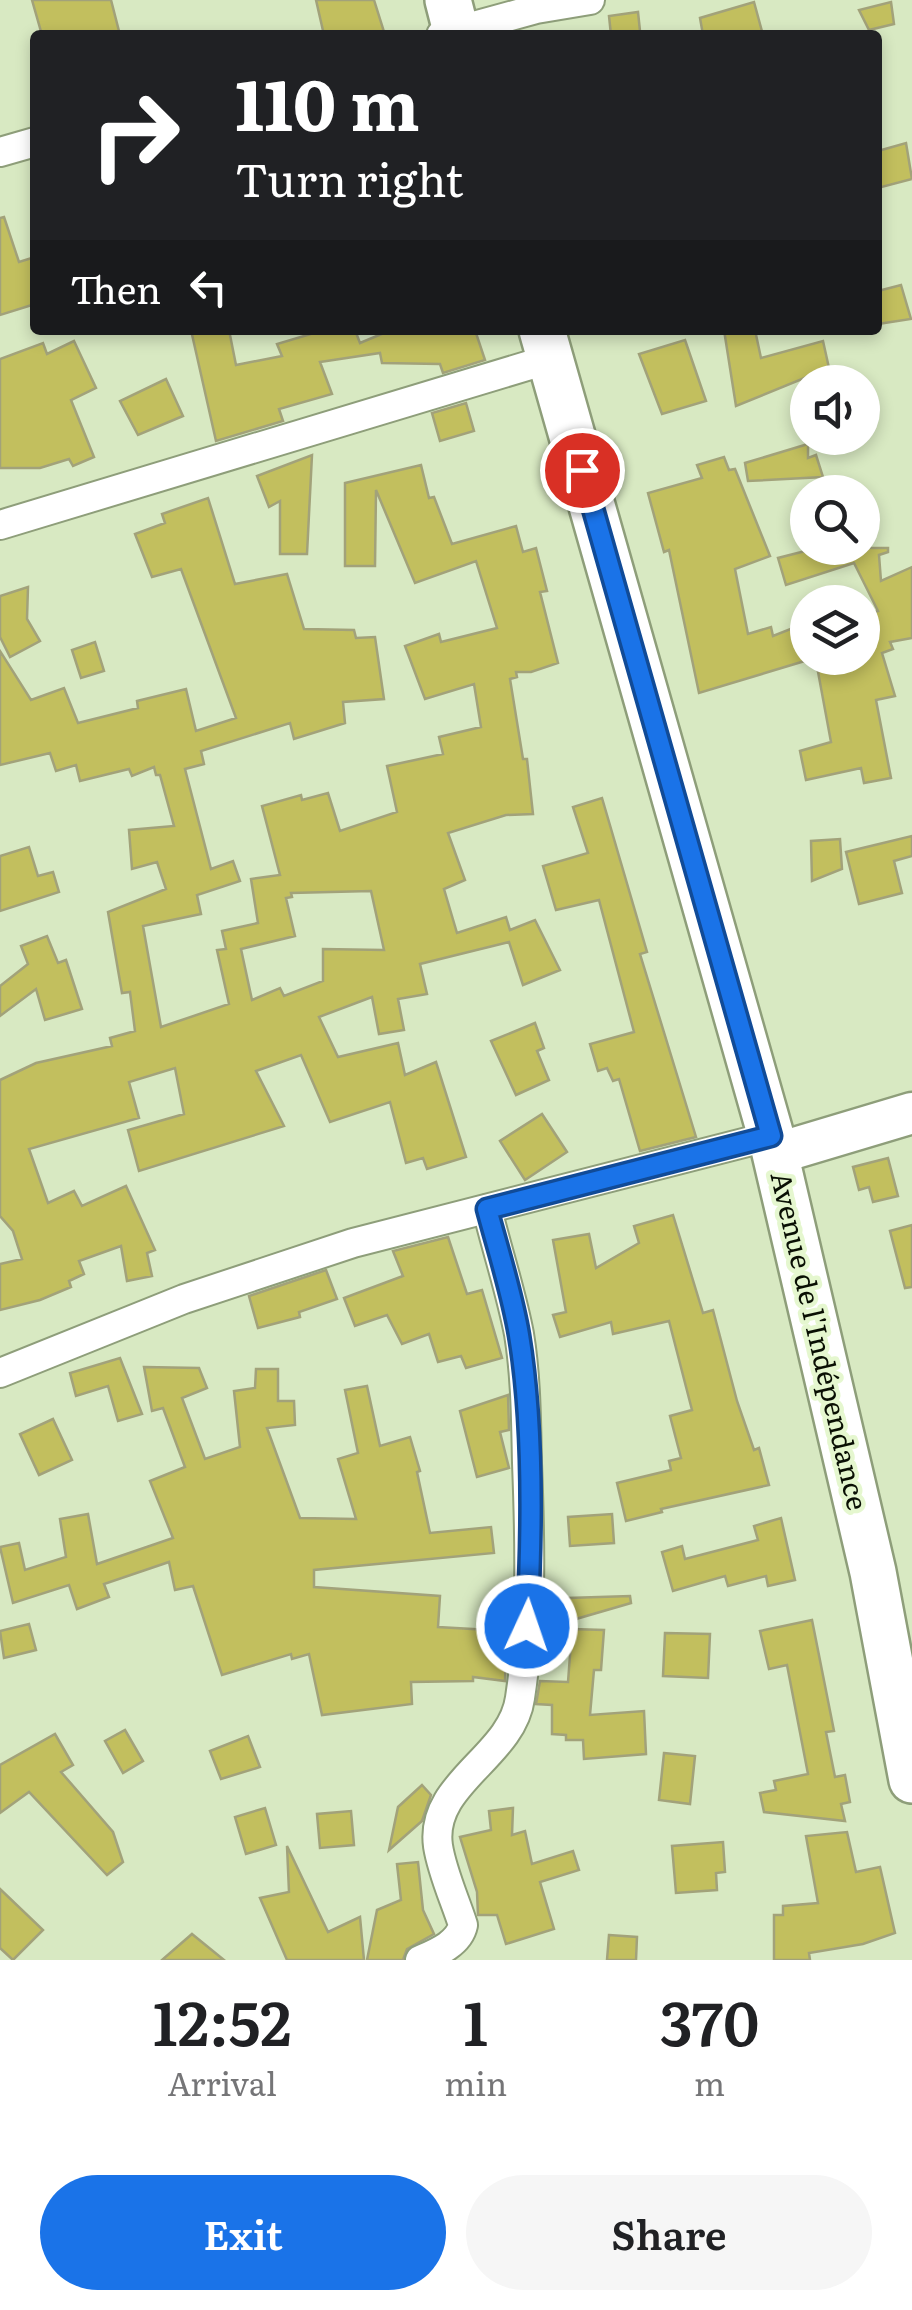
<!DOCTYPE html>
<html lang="en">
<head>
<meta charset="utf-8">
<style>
  :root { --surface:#fff; --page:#f6f6f6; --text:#202124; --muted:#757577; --accent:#1a73e8 }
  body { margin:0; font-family:Literata,serif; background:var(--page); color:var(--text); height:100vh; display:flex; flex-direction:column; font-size:38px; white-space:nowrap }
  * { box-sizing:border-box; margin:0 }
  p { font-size:32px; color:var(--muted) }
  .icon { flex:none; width:55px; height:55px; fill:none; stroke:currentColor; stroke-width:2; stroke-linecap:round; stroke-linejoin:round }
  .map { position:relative; height:1960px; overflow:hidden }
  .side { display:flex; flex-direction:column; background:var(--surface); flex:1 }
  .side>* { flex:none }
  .banner { position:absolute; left:30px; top:30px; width:852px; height:305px; border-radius:10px; box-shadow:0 5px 15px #0003; background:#202124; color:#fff; overflow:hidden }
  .tools { position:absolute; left:790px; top:365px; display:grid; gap:20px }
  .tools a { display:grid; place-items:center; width:90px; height:90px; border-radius:50%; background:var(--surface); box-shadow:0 5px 15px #0003; font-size:50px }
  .pin { position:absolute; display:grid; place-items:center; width:85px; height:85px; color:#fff; margin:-42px; border:5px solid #fff; border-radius:50%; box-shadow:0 2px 10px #0007 }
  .me { position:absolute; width:110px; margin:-55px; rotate:3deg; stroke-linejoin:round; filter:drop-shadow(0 0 8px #0008) }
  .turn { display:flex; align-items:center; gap:35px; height:210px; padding:0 40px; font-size:45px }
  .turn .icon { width:130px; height:130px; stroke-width:2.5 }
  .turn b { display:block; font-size:70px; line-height:85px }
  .then { display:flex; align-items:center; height:95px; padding:0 40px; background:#0003; gap:20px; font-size:38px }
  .eta { display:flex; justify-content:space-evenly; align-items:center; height:170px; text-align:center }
  .eta b { font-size:60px; font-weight:600; line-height:70px }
  .action { display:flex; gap:20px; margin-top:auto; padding:20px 40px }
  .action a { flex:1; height:115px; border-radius:60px; background:var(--accent); color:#fff; font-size:40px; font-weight:600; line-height:115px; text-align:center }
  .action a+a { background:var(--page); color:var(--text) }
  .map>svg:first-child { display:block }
</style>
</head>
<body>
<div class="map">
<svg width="912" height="1960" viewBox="0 0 912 1960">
  <rect width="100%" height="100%" fill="#d8e9c2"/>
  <g fill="#c2bf5e" stroke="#a2a27a" stroke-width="2.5" fill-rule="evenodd">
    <path d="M32 0H111L120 35H42Z"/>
    <path d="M316 0H374L385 35H324Z"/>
    <path d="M754 2 763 35H703L700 18Z"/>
    <path d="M891 2 894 24 869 30 859 10Z"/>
    <path d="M638 12 640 31 611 35 609 16Z"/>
    <path d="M906 143 912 179 878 188V151Z"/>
    <path d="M4 217 19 262 35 257V304L0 315V218Z"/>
    <path d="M901 285 911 319 878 324V291Z"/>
    <path d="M191 330H229L236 365 282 356 277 344 324 330H355L360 343 391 330H475L485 360 443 373 440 364 382 363 380 353 320 362 332 394 279 409 283 421 216 441Z"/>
    <path d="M724 330H755L761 358 823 341 829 368 736 406Z"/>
    <path d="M685 340 706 401 662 414 639 354Z"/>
    <path d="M74 341 96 388 71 400 94 457 73 466 69 459 40 468H0V359L43 343 47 354Z"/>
    <path d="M166 379 183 416 138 435 120 401Z"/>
    <path d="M466 403 474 431 440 441 432 413Z"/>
    <path d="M808 444V458L816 455 823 477 748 481 745 463Z"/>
    <path d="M312 455 307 554H280V501L269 507 257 476Z"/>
    <path d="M724 457 729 470 735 469 770 556 735 569 748 634 771 627 773 636 808 622V660L699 693 669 550 664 552 648 493 702 478 697 465Z"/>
    <path d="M421 465 429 498 434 497 452 544 516 526 523 552 536 548 547 591 540 592 558 663 531 672H516L517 677 510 679 523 759H527L533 814 506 815 448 833 465 880 444 889 457 933 506 917 510 930 535 920 560 970 523 985 509 942 420 964 427 994 398 999 404 1030 379 1034 372 997 319 1017 338 1057 398 1043 405 1075 436 1062 466 1157 427 1169 423 1158 406 1163 390 1102 330 1122 301 1055 256 1071 284 1126 139 1171 128 1130 184 1114 175 1068 129 1082 139 1118 29 1149 48 1203 74 1191 82 1206 126 1186 155 1250 147 1253 152 1276 127 1281 121 1246 79 1261 84 1274 69 1281 71 1287 40 1300 0 1310V1264L22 1259 13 1231 0 1216V1080L36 1063 112 1046 110 1038 135 1031 130 992 122 993 108 912 166 889 157 862 132 869 129 830 174 826 160 775H156L154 767 132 776 129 769 80 781 76 765 56 771 50 753 0 765V651L31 700 64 688 78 723 138 708 137 701 186 689 196 731 236 718 181 569 152 577 135 534 165 523 162 514 208 498 235 584 287 574 304 629 354 630 356 638 375 637 384 699 343 702 345 723 294 739 290 723 201 751 204 764 185 769 211 869 233 861 240 881 197 895 201 914 143 926 161 1027 229 1004 217 950 226 949 222 931 258 923 251 879 280 875 262 806 301 795 302 800 328 793 340 831 397 812 387 766 443 754 439 737 481 727 474 684 425 699 405 646 439 634 441 642 497 628 476 561 415 583 376 490 375 566H345V483ZM371 891 384 950 323 949V981L284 996 280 988 252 1000 241 949 295 936 286 898 292 897 291 893Z"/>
    <path d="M817 548H888V552L879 555 881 581 912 567V638L890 642 893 649 882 653 895 696 876 700 891 778 864 783 861 768 806 780 800 751 831 742 816 661 862 658V608L867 607 870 614 878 611 854 563 786 585 778 558Z"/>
    <path d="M28 587 27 619 40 641 10 657 0 637V596Z"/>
    <path d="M95 642 104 671 81 678 72 650Z"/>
    <path d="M602 798 647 952 640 954 696 1137 640 1151 619 1079 613 1081 607 1068 598 1071 590 1044 634 1032 599 900 556 910 543 866 588 853 573 807Z"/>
    <path d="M912 836V856L894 861 902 893 859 904 846 852Z"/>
    <path d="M840 839 842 869 812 881 811 841Z"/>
    <path d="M29 847 38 876 53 872 59 892 0 911V856Z"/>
    <path d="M47 936 58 963 66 960 82 1009 45 1020 36 989 0 1016V986L28 964 21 946Z"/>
    <path d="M535 1023 544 1048 537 1051 549 1080 516 1095 491 1041Z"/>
    <path d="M542 1114 567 1152 525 1180 500 1141Z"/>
    <path d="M888 1158 898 1196 873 1202 869 1187 859 1190 853 1167Z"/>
    <path d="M673 1215 703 1313 713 1310 737 1401 754 1450 759 1448 769 1485 661 1509 662 1512 626 1521 617 1483 671 1470 669 1461 681 1458 670 1416 692 1410 669 1321 613 1334 611 1322 560 1337 553 1315 566 1312 553 1240 589 1234 596 1268 639 1243 634 1226Z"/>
    <path d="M912 1225V1287L905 1288 890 1231Z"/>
    <path d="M448 1237 467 1294 482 1290 502 1358 466 1368 461 1356 438 1362 429 1334 402 1344 387 1315 355 1326 344 1298 403 1276 393 1251Z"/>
    <path d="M326 1270 337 1299 299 1312 300 1317 258 1328 249 1296Z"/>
    <path d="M120 1358 142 1414 118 1421 108 1386 76 1396 70 1373Z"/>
    <path d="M144 1367 199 1368 207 1388 182 1398 205 1459 240 1447 234 1391 255 1388 256 1369H278V1401H294L295 1425 267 1428 300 1518 356 1519 338 1459 358 1453 345 1390 367 1386 380 1446 410 1437 420 1471 417 1472 430 1533 491 1527 494 1553 314 1570V1587L440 1596 438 1627 507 1631 505 1681 473 1677V1681L411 1682 412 1704 322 1715 309 1654 292 1659 291 1654 222 1675 193 1586 175 1590 169 1562 104 1584 109 1597 77 1609 69 1585 13 1603 0 1547 19 1543 25 1570 66 1557 60 1519 88 1514 97 1564 173 1538 150 1481 185 1467 163 1408 152 1411Z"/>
    <path d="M508 1395 509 1430 500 1432 509 1468 477 1477 460 1411Z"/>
    <path d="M53 1419 72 1460 39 1475 20 1434Z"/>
    <path d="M612 1514 614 1543 570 1546 568 1517Z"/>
    <path d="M781 1518 795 1580 768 1586 766 1576 728 1586 725 1576 673 1591 662 1552 682 1546 685 1559 758 1540 754 1526Z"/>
    <path d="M630 1596 631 1603 569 1621 568 1598Z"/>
    <path d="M812 1620 834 1731 826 1732 835 1777 845 1775 850 1802 841 1804 845 1821 764 1812 760 1793 776 1790 774 1781 808 1774 787 1665 769 1669 760 1631Z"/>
    <path d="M29 1624 36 1650 4 1658 0 1631Z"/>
    <path d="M572 1629 604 1630 601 1670H594L590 1715 644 1711 646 1754 584 1759 583 1740H566V1735L552 1734V1705L536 1704 540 1681 568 1682Z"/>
    <path d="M665 1633 710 1634 708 1678 663 1676Z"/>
    <path d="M125 1730 143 1761 123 1773 105 1741Z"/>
    <path d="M55 1734 73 1765 61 1772 113 1832 123 1862 107 1875 29 1792 0 1813V1765Z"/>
    <path d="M248 1736 260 1767 221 1779 210 1751Z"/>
    <path d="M664 1753 695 1756 690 1804 659 1800Z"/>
    <path d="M422 1785 431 1795 422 1821 389 1850 398 1807Z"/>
    <path d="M265 1808 276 1845 246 1854 235 1817Z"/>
    <path d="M513 1808 512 1835 525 1831 532 1864 573 1851 579 1870 540 1882 554 1929 506 1944 497 1915H478L477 1892 460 1837 491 1830 489 1811Z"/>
    <path d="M351 1811 354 1845 320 1848 317 1814Z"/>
    <path d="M847 1832 856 1872 880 1867 895 1933 863 1944 809 1953 810 1960H774V1915H783V1906L818 1903 806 1836Z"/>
    <path d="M723 1842 725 1872 716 1873 717 1890 676 1893 672 1846Z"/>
    <path d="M287 1846 328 1932 360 1917 364 1960H287L260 1898 289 1892Z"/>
    <path d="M418 1862 423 1910 434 1934 407 1949 403 1960H367L377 1910 401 1900 397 1864Z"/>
    <path d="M0 1889 43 1930 13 1960 0 1948Z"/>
    <path d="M192 1934 224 1960H162Z"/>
    <path d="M609 1935 637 1937 636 1960H607Z"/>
  </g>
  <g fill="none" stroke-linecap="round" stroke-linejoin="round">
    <g stroke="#8e9e7a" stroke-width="32">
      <g id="street">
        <path d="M441 35 536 9 590 0"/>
        <path d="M0 152 35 142"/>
        <path d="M0 525 550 359"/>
        <path d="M0 1373 184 1299 353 1243 771 1136"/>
        <path d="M420 1960C436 1953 459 1944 463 1925 455 1900 442 1872 438 1846 429 1783 512 1757 520 1698 532 1620 530 1541 527 1463 526 1420 526 1377 519 1334 511 1292 497 1250 487 1209"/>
      </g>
    </g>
    <g stroke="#8e9e7a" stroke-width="45">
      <path id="secondary" d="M775 1154 912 1113"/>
    </g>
    <g stroke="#8e9e7a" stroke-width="50">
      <g id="primary">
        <path d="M448 0 457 35"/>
        <path d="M542 330 771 1136 873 1572 912 1780"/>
      </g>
    </g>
    <use href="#street" stroke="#fff" stroke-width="28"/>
    <use href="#secondary" stroke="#fff" stroke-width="40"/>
    <use href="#primary" stroke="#fff" stroke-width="45"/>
  </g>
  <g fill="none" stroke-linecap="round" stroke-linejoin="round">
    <g stroke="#114b97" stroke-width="25">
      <path id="route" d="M527 1626C532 1535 534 1425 519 1335 512 1293 498 1250 487 1209L771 1136 582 470"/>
    </g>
    <use href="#route" stroke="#1a73e8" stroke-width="18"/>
  </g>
  <g text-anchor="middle" stroke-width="9" stroke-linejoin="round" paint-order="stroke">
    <g font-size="28" fill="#090f03" stroke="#e5f7cf">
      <text transform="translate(819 1341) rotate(77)" y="10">Avenue de l'Indépendance</text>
    </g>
  </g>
</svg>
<div class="tools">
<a><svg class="icon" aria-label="sound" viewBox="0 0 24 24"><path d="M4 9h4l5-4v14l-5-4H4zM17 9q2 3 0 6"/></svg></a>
<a><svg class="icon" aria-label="search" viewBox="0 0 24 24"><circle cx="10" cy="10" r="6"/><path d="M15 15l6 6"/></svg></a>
<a><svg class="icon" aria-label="layers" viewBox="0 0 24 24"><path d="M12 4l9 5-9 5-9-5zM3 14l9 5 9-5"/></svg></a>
</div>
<div class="pin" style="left:582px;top:470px;background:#d93025"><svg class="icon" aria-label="arrive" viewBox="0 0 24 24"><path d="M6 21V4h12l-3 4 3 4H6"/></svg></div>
<svg class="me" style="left:527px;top:1626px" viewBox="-20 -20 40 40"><circle r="17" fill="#1a73e8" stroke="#fff" stroke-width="3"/><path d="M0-11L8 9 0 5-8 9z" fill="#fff"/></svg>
<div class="banner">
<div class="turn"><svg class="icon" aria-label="right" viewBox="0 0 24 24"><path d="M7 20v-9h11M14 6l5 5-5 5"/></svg><div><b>110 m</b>Turn right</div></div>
<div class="then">Then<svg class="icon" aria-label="left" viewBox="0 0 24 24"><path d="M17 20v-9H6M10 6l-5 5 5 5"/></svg></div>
</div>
</div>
<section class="side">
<div class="eta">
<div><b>12:52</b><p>Arrival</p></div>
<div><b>1</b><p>min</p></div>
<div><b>370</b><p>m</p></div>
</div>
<div class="action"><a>Exit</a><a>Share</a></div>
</section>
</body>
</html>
